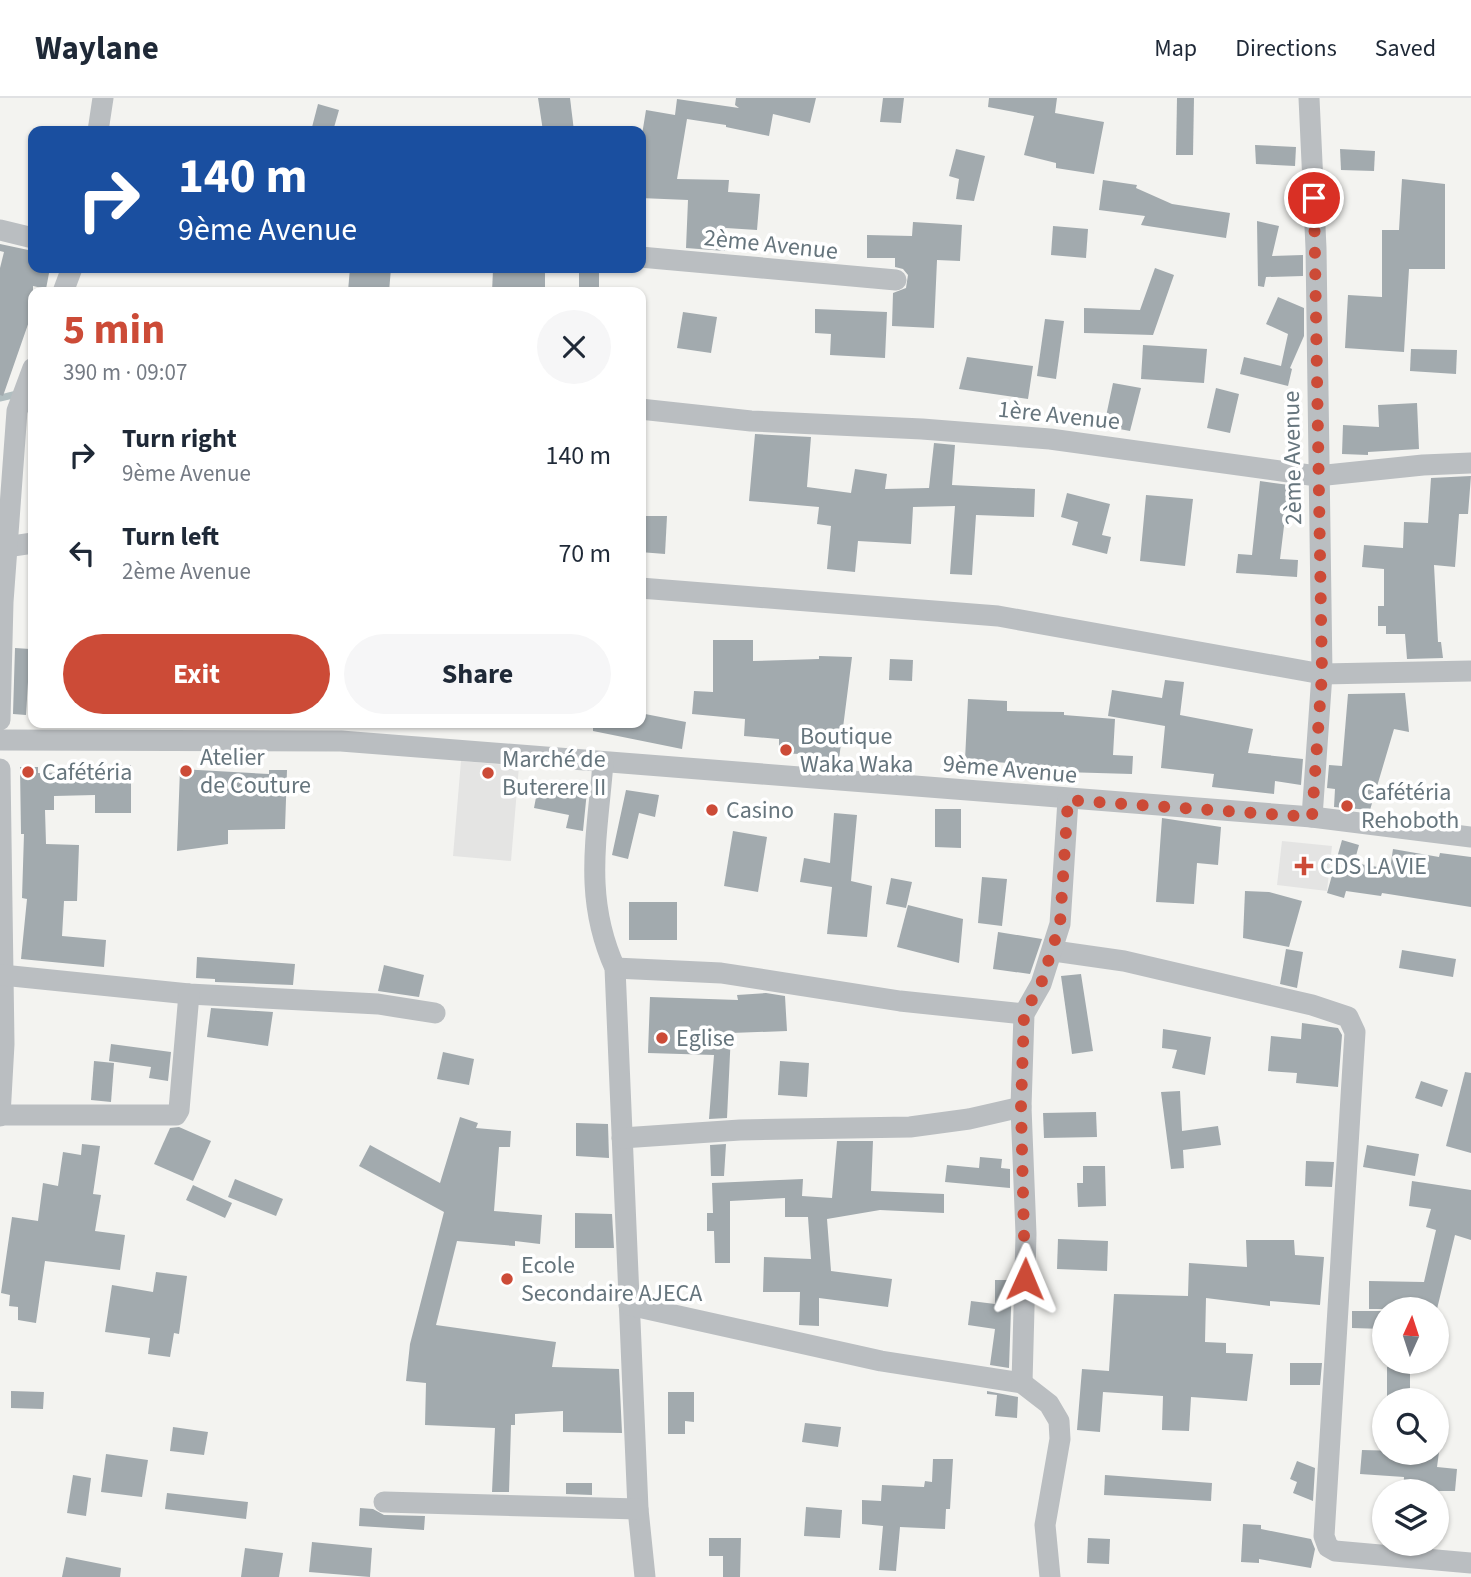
<!DOCTYPE html>
<html lang="en">
<head>
<meta charset="utf-8">
<style>
  :root { --surface:#fff; --page:#f6f6f7; --text:#1f2937; --muted:#747a83; --line:#e0e1e3; --accent:#cc4b37 }
  body { margin:0; font-family:"Source Sans 3",sans-serif; background:var(--page); color:var(--text); height:100vh; display:flex; flex-direction:column; font-size:26px; white-space:nowrap }
  * { box-sizing:border-box; margin:0 }
  p { font-size:23px; color:var(--muted) }
  .icon { flex:none; width:38px; height:38px; fill:none; stroke:currentColor; stroke-width:2; stroke-linecap:round; stroke-linejoin:round }
  .map { position:relative; flex:1; overflow:hidden }
  .drawer { position:absolute; left:28px; top:189px; width:618px; height:441px; display:flex; flex-direction:column; background:var(--surface); border-radius:14px; box-shadow:0 2px 5px #0004 }
  .drawer>* { flex:none }
  .banner { position:absolute; left:28px; top:28px; width:618px; height:147px; border-radius:14px; box-shadow:0 2px 5px #0004; background:#1a4fa0; color:#fff; overflow:hidden }
  .needle { width:46px; rotate:3deg }
  .controls { position:absolute; left:1372px; top:1199px; display:grid; gap:14px }
  .controls a { display:grid; place-items:center; width:77px; height:77px; border-radius:50%; background:var(--surface); box-shadow:0 2px 5px #0004; font-size:35px }
  .pin { position:absolute; display:grid; place-items:center; width:60px; height:60px; color:#fff; margin:-30px; border:4px solid #fff; border-radius:50%; box-shadow:0 2px 7px #0007 }
  .me { position:absolute; width:77px; margin:-38px; rotate:1deg; stroke-linejoin:round; filter:drop-shadow(0 0 5px #0008) }
  .turn { display:flex; align-items:center; gap:24px; height:147px; padding:0 35px; font-size:32px }
  .turn .icon { width:91px; height:91px; stroke-width:2.5 }
  .turn b { display:block; font-size:49px; line-height:60px }
  .round { display:grid; place-items:center; flex:none; width:74px; height:74px; border-radius:37px; background:var(--page) }
  .overview { display:flex; align-items:center; justify-content:space-between; height:119px; padding:0 35px }
  h1 { font-size:42px; font-weight:700; line-height:52px; color:var(--accent) }
  .primary-button { display:flex; gap:14px; margin-top:auto; padding:14px 35px }
  .primary-button a { flex:1; height:80px; border-radius:42px; background:var(--accent); color:#fff; font-size:28px; font-weight:700; line-height:80px; text-align:center }
  .primary-button a+a { background:var(--page); color:var(--text) }
  ul { padding:0; list-style:none }
  li { display:flex; align-items:center; gap:21px; height:98px; padding:0 35px }
  li div { flex:1 }
  li b { display:block; font-size:26px }
  li em { font-style:normal }
  header { display:flex; align-items:center; gap:42px; box-sizing:border-box; height:98px; padding:0 35px; background:var(--surface); border-bottom:2px solid var(--line) }
  header strong { font-size:33px }
  nav { display:flex; gap:38px; margin-inline-start:auto; font-size:24px }
  .map>svg:first-child { display:block }
</style>
</head>
<body>
<header>
<strong>Waylane</strong>
<nav><a>Map</a><a>Directions</a><a>Saved</a></nav>
</header>
<div class="map">
<svg width="1471" height="1479" viewBox="0 0 1471 1479">
  <rect width="100%" height="100%" fill="#f3f3f0"/>
  <g fill="#e4e4e3">
    <path d="M461 663 519 668 511 763 453 758Z"/>
    <path d="M1282 743 1332 748 1327 793 1277 787Z"/>
  </g>
  <g fill="none" stroke-linecap="round" stroke-linejoin="round">
    <path stroke="#b1bec0" stroke-width="7" d="M0 300 17 296"/>
  </g>
  <g fill="#a2aaae">
    <path d="M538 0H570L574 33H543Z"/>
    <path d="M736 0H816L810 25 773 16 769 38 726 29V27L687 21 677 81 729 82 728 94 760 96 757 132 726 130 725 153 686 150 688 102 640 100V49L646 12 675 17 677 1 739 10 735 7Z"/>
    <path d="M883 0H904L901 25 880 24Z"/>
    <path d="M989 0H1057L1055 15 1104 24 1094 76 1056 70V65L1024 57 1034 18 988 9Z"/>
    <path d="M1177 0H1194L1193 57H1176Z"/>
    <path d="M318 6 339 12 333 33H311Z"/>
    <path d="M1255 47 1296 49 1295 68 1256 66Z"/>
    <path d="M956 51 985 58 974 103 956 101 959 81 949 78Z"/>
    <path d="M1340 51 1375 53 1374 73 1341 72Z"/>
    <path d="M1402 81 1445 86V171H1409L1404 254 1345 250 1348 197 1382 199V132H1399Z"/>
    <path d="M1103 82 1137 87 1136 90 1172 106 1230 115 1226 140 1141 127 1145 118 1099 112Z"/>
    <path d="M1257 123 1279 128 1272 158 1303 157V178L1266 179 1264 189 1258 188Z"/>
    <path d="M913 124 962 127 960 163 937 162 934 230 892 228 893 195 906 190 908 177 903 171 895 169V160H867V137L912 138Z"/>
    <path d="M1053 128 1088 131 1086 160 1051 157Z"/>
    <path d="M0 146 33 153V170H50L46 191 33 188V212L3 298 0 297V170L4 154 0 153Z"/>
    <path d="M350 170H391L389 194 348 193Z"/>
    <path d="M1155 170 1174 177 1153 237 1084 235V210L1140 212Z"/>
    <path d="M493 172 545 173V194H492Z"/>
    <rect x="579" y="174" width="20" height="20"/>
    <path d="M1278 199 1304 210V238L1290 270 1292 271 1288 288 1240 276 1244 259 1281 268 1288 236 1266 226Z"/>
    <path d="M815 211 887 214 885 260 830 257 831 236 815 235Z"/>
    <path d="M683 214 717 219 711 255 677 250Z"/>
    <path d="M1045 221 1064 223 1056 281 1037 278Z"/>
    <path d="M1143 247 1207 251 1204 285 1141 281Z"/>
    <path d="M1411 251 1457 252 1456 276 1410 273Z"/>
    <path d="M967 259 1033 268 1028 301 959 291Z"/>
    <path d="M1113 285 1141 290 1130 333 1104 328Z"/>
    <path d="M1216 290 1239 296 1230 335 1207 330Z"/>
    <path d="M1417 305 1419 351 1368 354V357L1342 356 1343 327 1379 329 1378 307Z"/>
    <path d="M755 336 811 339 807 389 851 395 855 371 887 376 885 391 929 390 934 345 955 347 952 387 1035 391 1034 419 976 417 972 477 950 476 955 408 913 409 911 446 858 443 855 474 827 471 831 428 817 426 819 409 749 403Z"/>
    <path d="M1471 378 1468 416H1459L1455 469 1434 467 1438 544H1441L1443 560 1407 561 1405 536H1386V528H1378V508H1384V471L1362 469 1364 447 1403 450 1404 424 1428 425 1431 380Z"/>
    <path d="M1260 383 1289 387 1280 461 1298 462 1297 479 1236 475 1238 456 1252 457Z"/>
    <path d="M1067 395 1110 406 1102 437 1111 439 1107 456 1072 447 1078 424 1061 419Z"/>
    <path d="M1146 397 1193 401 1185 468 1140 463Z"/>
    <path d="M640 418H667L665 456 640 454Z"/>
    <path d="M713 542H753V563L819 561V558L852 559 838 669 820 667V657L779 655V641L744 638 745 621 692 616 694 593 713 594Z"/>
    <path d="M15 550 30 551 26 617 13 616Z"/>
    <path d="M890 561 913 562 912 583 889 582Z"/>
    <path d="M1165 582 1184 584 1180 617 1253 631 1248 655 1303 661 1301 687 1275 683 1274 696 1212 689 1214 676 1161 670 1165 628 1108 618 1112 592 1162 600Z"/>
    <path d="M1405 595 1409 634 1394 631 1370 712 1334 709 1335 691 1327 690 1329 667 1342 668 1348 596Z"/>
    <path d="M968 601 1007 603V613L1064 614V617L1115 621 1113 657 1133 658 1132 676 1063 674 1062 679 1009 678V665L965 662Z"/>
    <path d="M640 615 686 624 682 651 593 633V625H640Z"/>
    <path d="M95 667H131V715H95V697L54 698V712H45L46 746 79 747 77 803H64L62 838 106 842 104 869 21 861 27 801 22 800 24 736H21L20 669H38V675L95 674Z"/>
    <path d="M180 671 269 676V672H287L285 731 228 732V746L177 753Z"/>
    <path d="M538 689 573 696 574 690 587 693 583 733 566 730 569 717 534 710Z"/>
    <path d="M626 692 659 697 655 719 639 715 628 761 612 757Z"/>
    <path d="M935 711H961V750L935 749Z"/>
    <path d="M834 715 857 717 851 783 872 788 867 839 827 836 832 789 800 784 804 760 830 765Z"/>
    <path d="M1162 720 1221 729 1218 767 1197 765 1194 806 1156 804Z"/>
    <path d="M733 733 767 739 758 794 724 788Z"/>
    <path d="M1342 742 1359 747 1354 765 1390 771 1393 751 1439 759 1440 755 1471 759V809L1382 795 1381 798 1346 793 1344 800 1327 795Z"/>
    <path d="M982 779 1007 781 1002 828 978 825Z"/>
    <path d="M891 780 912 784 906 810 886 806Z"/>
    <path d="M1245 793 1269 794 1302 803 1289 849 1243 840Z"/>
    <rect x="629" y="804" width="48" height="38"/>
    <path d="M908 807 963 821 959 865 897 849Z"/>
    <path d="M998 834 1042 841 1030 876 993 871Z"/>
    <path d="M1286 851 1303 854 1297 890 1280 886Z"/>
    <path d="M1402 852 1456 861 1453 879 1399 870Z"/>
    <path d="M197 859 295 866 293 887 215 884V881L196 880Z"/>
    <path d="M384 867 424 877 419 899 378 893Z"/>
    <path d="M1081 876 1093 953 1072 956 1061 878Z"/>
    <path d="M766 895 785 898 787 933 731 935 727 1020 709 1021 714 957 648 955 650 899 738 902 737 897Z"/>
    <path d="M211 910 273 914 268 948 207 939Z"/>
    <path d="M1302 925 1338 930 1342 937 1338 989 1296 985 1297 975 1268 973 1271 938 1301 941Z"/>
    <path d="M1163 931 1211 939 1205 977 1172 970 1177 952 1162 950Z"/>
    <path d="M111 946 171 954 168 983 149 980 151 969 109 963Z"/>
    <path d="M443 954 474 961 469 987 437 981Z"/>
    <path d="M94 963 114 965 111 1004 91 1002Z"/>
    <path d="M780 963 809 965 807 999 778 997Z"/>
    <path d="M1465 974 1471 975V1055L1446 1048Z"/>
    <path d="M1421 983 1448 992 1442 1009 1415 1000Z"/>
    <path d="M1180 993 1182 1033 1218 1028 1221 1047 1183 1052 1184 1070 1171 1071 1161 994Z"/>
    <path d="M1096 1014 1097 1039 1044 1040 1043 1015Z"/>
    <path d="M460 1019 478 1025 476 1030 511 1033 510 1049H499L494 1113 542 1117 540 1146 515 1143V1148L457 1143 436 1227 556 1244 552 1269 619 1271 622 1335 563 1334V1313L515 1316V1327H511L509 1394H492L495 1330 425 1327 426 1285 406 1283 410 1246 444 1114 359 1068 370 1047 440 1085Z"/>
    <path d="M576 1025 608 1026 609 1060 576 1058Z"/>
    <path d="M179 1029 211 1043 193 1083 154 1066 170 1030Z"/>
    <path d="M837 1043H873L871 1093 944 1096V1115L880 1112 827 1121 831 1173 892 1181 888 1209 819 1200V1228L799 1227 800 1194H763L764 1159 811 1161 808 1119H785V1100L730 1103V1165H715L714 1133H707V1115H713L712 1085 803 1081 802 1098 832 1100Z"/>
    <path d="M82 1046 100 1048 93 1096 101 1097 95 1133 125 1137 120 1172 45 1163 36 1225 18 1222V1209L9 1208 10 1197 1 1195 12 1119 38 1123 43 1085 58 1088 63 1054 81 1057Z"/>
    <path d="M726 1046 724 1078H711L710 1047Z"/>
    <path d="M1367 1047 1419 1056 1415 1078 1363 1069Z"/>
    <path d="M980 1059 1002 1061 1001 1070 1010 1071V1090L945 1084 947 1067 979 1070Z"/>
    <path d="M1306 1063 1334 1064 1332 1089 1305 1088Z"/>
    <path d="M1083 1068H1105L1106 1108 1078 1109 1077 1085H1083Z"/>
    <path d="M235 1081 283 1101 276 1118 228 1099Z"/>
    <path d="M1412 1083 1471 1092V1142L1455 1137 1437 1211H1369V1183L1424 1184 1436 1132 1426 1129 1431 1111 1409 1108Z"/>
    <path d="M193 1087 232 1105 225 1120 186 1102Z"/>
    <path d="M575 1115 612 1116 614 1150H575Z"/>
    <path d="M1058 1141 1108 1143 1107 1173 1057 1171Z"/>
    <path d="M1246 1142H1294L1295 1157 1324 1159 1320 1207 1270 1203V1208L1206 1200 1205 1244 1226 1245V1255L1253 1256 1247 1303 1191 1299 1189 1333 1162 1332 1163 1298 1103 1294 1100 1334 1077 1332 1082 1271 1109 1273 1114 1196 1188 1198 1189 1165 1247 1169Z"/>
    <path d="M156 1174 187 1178 179 1236 174 1235 170 1259 148 1256 150 1240 105 1234 112 1187 153 1194Z"/>
    <path d="M995 1182H1012L1009 1270 990 1267 995 1231 968 1227 971 1203 995 1206Z"/>
    <path d="M1352 1213H1384V1231L1352 1230Z"/>
    <path d="M1290 1265H1322L1320 1287H1290Z"/>
    <path d="M1387 1269 1410 1270V1302H1387Z"/>
    <path d="M11 1293 44 1294 43 1311 11 1310Z"/>
    <path d="M987 1293 1018 1299 1017 1320 995 1318 997 1297 987 1296Z"/>
    <path d="M668 1294H694V1324L685 1323V1336H668Z"/>
    <path d="M805 1325 841 1329 838 1349 802 1344Z"/>
    <path d="M173 1329 208 1334 204 1357 170 1353Z"/>
    <path d="M1362 1352 1439 1354 1437 1369 1457 1371 1455 1393H1403L1404 1379 1360 1376Z"/>
    <path d="M106 1356 148 1362 142 1399 101 1394Z"/>
    <path d="M933 1361H953L950 1411H946L945 1431 900 1429 896 1473 879 1472 883 1428 862 1426V1402L881 1403 882 1387 924 1389 925 1383 932 1384Z"/>
    <path d="M1297 1363 1315 1370 1313 1403 1293 1395 1297 1384 1290 1381Z"/>
    <path d="M73 1377 91 1380 86 1418 67 1415Z"/>
    <path d="M1105 1377 1212 1385 1211 1403 1104 1397Z"/>
    <path d="M566 1385H592V1397L566 1396Z"/>
    <path d="M167 1395 248 1404 246 1421 165 1411Z"/>
    <path d="M806 1409 842 1412 840 1440 804 1438Z"/>
    <path d="M360 1410 373 1411 384 1417 425 1418 424 1432 359 1428Z"/>
    <path d="M1243 1426 1261 1427V1431L1311 1441 1315 1451 1311 1470 1259 1461V1465L1241 1464Z"/>
    <path d="M709 1440H741L740 1479H723V1458H709Z"/>
    <path d="M1088 1440 1110 1441 1109 1466 1087 1465Z"/>
    <path d="M312 1444 372 1450 370 1479 309 1474Z"/>
    <path d="M245 1450 283 1455 279 1479H241Z"/>
    <path d="M66 1459 121 1470 120 1479H62Z"/>
  </g>
  <g fill="none" stroke-linecap="round" stroke-linejoin="round">
    <g stroke="#babec1" stroke-width="21">
      <path d="M1309 0 1316 150 1322 576 1312 719"/>
      <path d="M98 33 103 0"/>
      <path d="M0 132 33 140"/>
      <path d="M640 159 896 182"/>
      <path d="M63 194 72 170"/>
      <path d="M640 311 751 323 922 331 1050 341 1317 378 1423 367 1471 365"/>
      <path d="M6 449 33 445"/>
      <path d="M640 490 998 518 1322 576 1471 573"/>
      <path d="M0 622 3 504 17 313 33 270"/>
      <path d="M0 642 341 643 1312 719 1471 739"/>
      <path d="M603 665C597 740 583 799 615 870L638 1411 645 1479"/>
      <path d="M0 671 4 946 0 1018"/>
      <path d="M1054 853 1124 863 1312 907 1348 919 1355 934 1324 1438 1328 1449 1335 1453 1471 1465"/>
      <path d="M615 870 721 875 900 903 1024 916"/>
      <path d="M2 877 189 896 378 906 435 915"/>
      <path d="M0 1017H176L179 1012 189 896"/>
      <path d="M622 1040 740 1032 910 1029 969 1021 1021 1009"/>
      <path d="M629 1207 881 1263 1022 1285 1049 1306 1059 1323 1060 1341 1045 1427 1050 1479"/>
      <path d="M1022 1285 1026 1136 1021 1009 1024 916 1041 886 1060 826 1068 702"/>
      <path d="M384 1404 638 1411"/>
    </g>
  </g>
  <g fill="none" stroke-linecap="round" stroke-linejoin="round">
    <path stroke="#cc4b37" stroke-width="12" stroke-dasharray="0 21.6" d="M1025 1181 1021 1009 1024 916 1041 886 1060 826 1068 702 1312 719 1322 576 1314 100"/>
  </g>
  <g fill="#cc4b37" stroke="#fff" stroke-width="2.5">
    <circle cx="786" cy="652" r="7"/>
    <circle cx="186" cy="673" r="7"/>
    <circle cx="28" cy="674" r="7"/>
    <circle cx="488" cy="675" r="7"/>
    <circle cx="1347" cy="708" r="7"/>
    <circle cx="712" cy="712" r="7"/>
    <path d="M1300.5 757.5h7v7h7v7h-7v7h-7v-7h-7v-7h7z"/>
    <circle cx="662" cy="940" r="7"/>
    <circle cx="507" cy="1181" r="7"/>
  </g>
  <g text-anchor="middle" stroke-width="7" stroke-linejoin="round" paint-order="stroke">
    <g font-size="24" fill="#66757d" stroke="#fff">
      <text transform="translate(771 146) rotate(6)" y="8">2ème Avenue</text>
      <text transform="translate(1059 317) rotate(6)" y="8">1ère Avenue</text>
      <text transform="translate(1292 360) rotate(-91)" y="8">2ème Avenue</text>
      <text transform="translate(1010 671) rotate(5)" y="8">9ème Avenue</text>
    </g>
    <g font-size="24" fill="#66757d" stroke="#fff" text-anchor="start">
      <text x="800" y="646">Boutique<tspan x="800" dy="28">Waka Waka</tspan></text>
      <text x="200" y="667">Atelier<tspan x="200" dy="28">de Couture</tspan></text>
      <text x="502" y="669">Marché de<tspan x="502" dy="28">Buterere II</tspan></text>
      <text x="42" y="682">Cafétéria</text>
      <text x="1361" y="702">Cafétéria<tspan x="1361" dy="28">Rehoboth</tspan></text>
      <text x="726" y="720">Casino</text>
      <text x="1320" y="776">CDS LA VIE</text>
      <text x="676" y="948">Eglise</text>
      <text x="521" y="1175">Ecole<tspan x="521" dy="28">Secondaire AJECA</tspan></text>
    </g>
  </g>
</svg>
<div class="controls">
<a><svg class="needle" viewBox="-14 -14 28 28"><path d="M0-13l5 13h-10z" fill="#e53935"/><path d="M0 13l5-13h-10z" fill="#747a83"/></svg></a>
<a><svg class="icon" aria-label="search" viewBox="0 0 24 24"><circle cx="10" cy="10" r="6"/><path d="M15 15l6 6"/></svg></a>
<a><svg class="icon" aria-label="layers" viewBox="0 0 24 24"><path d="M12 4l9 5-9 5-9-5zM3 14l9 5 9-5"/></svg></a>
</div>
<div class="pin" style="left:1314px;top:100px;background:#d93025"><svg class="icon" aria-label="arrive" viewBox="0 0 24 24"><path d="M6 21V4h12l-3 4 3 4H6"/></svg></div>
<svg class="me" style="left:1025px;top:1181px" viewBox="-20 -20 40 40"><path d="M0-17L14 15 0 8-14 15z" fill="#cc4b37" stroke="#fff" stroke-width="4"/></svg>
<div class="banner">
<div class="turn"><svg class="icon" aria-label="right" viewBox="0 0 24 24"><path d="M7 20v-9h11M14 6l5 5-5 5"/></svg><div><b>140 m</b>9ème Avenue</div></div>
</div>
<section class="drawer">
<div class="overview"><div><h1>5 min</h1><p>390 m · 09:07</p></div><a class="round"><svg class="icon" aria-label="close" viewBox="0 0 24 24"><path d="M6 6l12 12M18 6L6 18"/></svg></a></div>
<ul>
<li><svg class="icon" aria-label="right" viewBox="0 0 24 24"><path d="M7 20v-9h11M14 6l5 5-5 5"/></svg><div><b>Turn right</b><p>9ème Avenue</p></div><em>140 m</em></li>
<li><svg class="icon" aria-label="left" viewBox="0 0 24 24"><path d="M17 20v-9H6M10 6l-5 5 5 5"/></svg><div><b>Turn left</b><p>2ème Avenue</p></div><em>70 m</em></li>
</ul>
<div class="primary-button"><a>Exit</a><a>Share</a></div>
</section>
</div>
</body>
</html>
